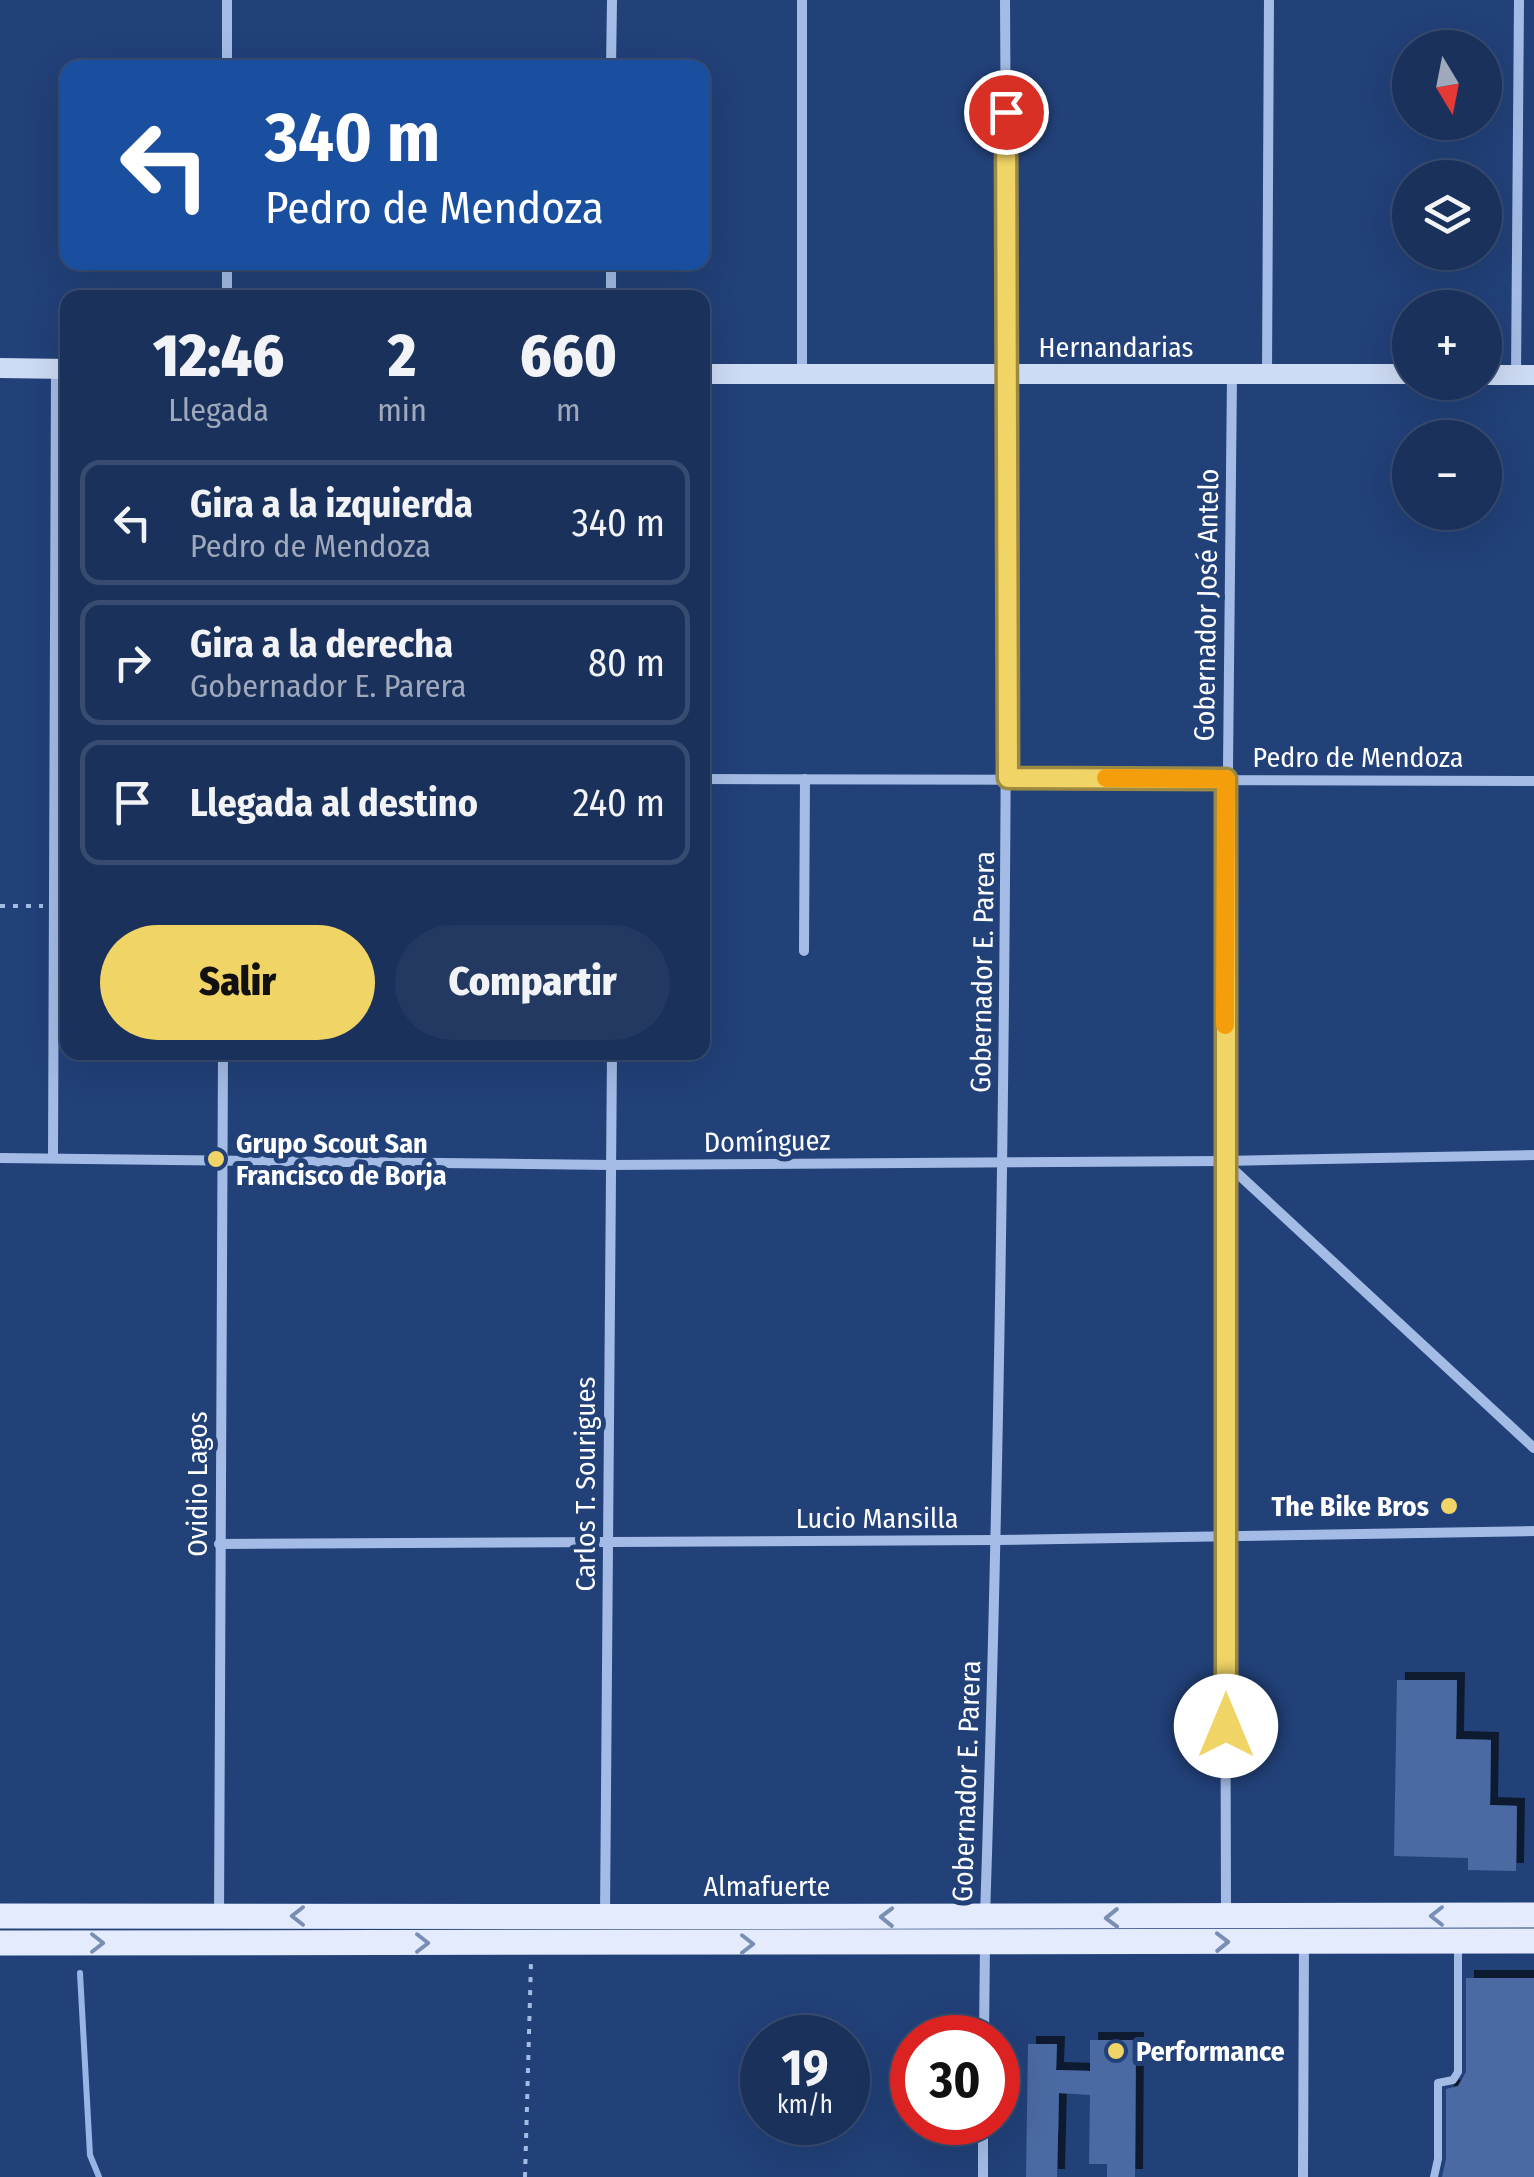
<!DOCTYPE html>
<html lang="es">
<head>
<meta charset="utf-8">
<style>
  :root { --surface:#1a315b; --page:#233961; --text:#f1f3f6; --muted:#9fa9bb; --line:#384c71; --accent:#f0d466 }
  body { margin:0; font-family:"Fira Sans Condensed",sans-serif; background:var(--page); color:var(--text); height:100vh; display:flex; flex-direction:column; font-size:38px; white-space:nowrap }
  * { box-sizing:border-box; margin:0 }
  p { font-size:32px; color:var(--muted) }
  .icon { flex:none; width:55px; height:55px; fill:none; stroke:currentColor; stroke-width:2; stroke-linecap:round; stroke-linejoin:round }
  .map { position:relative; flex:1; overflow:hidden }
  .details { position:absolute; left:60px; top:290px; width:650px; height:770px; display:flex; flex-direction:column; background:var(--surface); border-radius:20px; box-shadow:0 10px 40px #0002,0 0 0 2px var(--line) }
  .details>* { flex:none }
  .guide { position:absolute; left:60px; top:60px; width:650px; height:210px; border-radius:20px; box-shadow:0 10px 40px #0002,0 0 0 2px var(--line); background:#1a4fa0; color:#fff; overflow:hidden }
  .needle { width:65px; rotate:170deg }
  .fabs { position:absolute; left:1392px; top:30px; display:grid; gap:20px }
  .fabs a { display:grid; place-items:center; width:110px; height:110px; border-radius:50%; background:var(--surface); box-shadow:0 10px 40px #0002,0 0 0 2px var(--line); font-size:50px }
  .speed { position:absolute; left:740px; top:2015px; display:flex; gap:20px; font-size:50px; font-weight:700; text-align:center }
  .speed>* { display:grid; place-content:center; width:130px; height:130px; border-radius:50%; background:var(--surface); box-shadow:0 10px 40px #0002,0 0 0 2px var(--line); line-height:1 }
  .speed small { font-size:25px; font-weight:400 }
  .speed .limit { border:15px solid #d22; background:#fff; color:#111 }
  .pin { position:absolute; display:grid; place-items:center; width:85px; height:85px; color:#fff; margin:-42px; border:5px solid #fff; border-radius:50%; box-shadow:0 2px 10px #0007 }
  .me { position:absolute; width:110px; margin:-55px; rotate:0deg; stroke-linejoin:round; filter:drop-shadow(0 0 8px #0008) }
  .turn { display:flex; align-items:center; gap:35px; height:210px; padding:0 40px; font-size:45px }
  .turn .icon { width:130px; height:130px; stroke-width:2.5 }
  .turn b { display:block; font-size:70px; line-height:85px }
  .eta { display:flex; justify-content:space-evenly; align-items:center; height:170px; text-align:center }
  .eta b { font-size:60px; font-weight:800; line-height:70px }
  .button { display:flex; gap:20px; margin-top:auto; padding:20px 40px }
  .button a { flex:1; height:115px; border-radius:60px; background:var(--accent); color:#111; font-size:40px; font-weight:800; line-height:115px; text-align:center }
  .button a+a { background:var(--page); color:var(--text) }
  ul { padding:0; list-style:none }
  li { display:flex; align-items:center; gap:30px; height:125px; margin:0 20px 15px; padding:0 20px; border:5px solid var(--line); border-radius:20px }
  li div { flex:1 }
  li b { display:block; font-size:38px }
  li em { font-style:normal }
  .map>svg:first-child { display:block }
</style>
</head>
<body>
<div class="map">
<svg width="1534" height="2177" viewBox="0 0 1534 2177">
  <defs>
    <filter id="shadow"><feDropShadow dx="8" dy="-8" stdDeviation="0" flood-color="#0009"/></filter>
  </defs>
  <rect width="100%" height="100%" fill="#224179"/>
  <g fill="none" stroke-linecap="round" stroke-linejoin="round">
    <path stroke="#98b5e6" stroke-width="6" d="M80 1973 90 2155 99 2177"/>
  </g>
  <g fill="#4b6aa3" filter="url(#shadow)">
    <path d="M1397 1680H1457L1456 1739 1491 1740 1490 1805 1517 1806 1516 1871 1468 1870V1858L1394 1856Z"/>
    <path d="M1466 1978H1534V2177H1442L1446 2159V2089L1458 2086 1466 2072Z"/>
    <path d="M1090 2040H1136L1135 2177H1107V2164H1089L1090 2095 1059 2093 1057 2177H1026L1028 2044H1057L1056 2070 1090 2071Z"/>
  </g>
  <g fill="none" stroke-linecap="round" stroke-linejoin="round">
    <g stroke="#a4bce5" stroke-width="4" stroke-dasharray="5 8" stroke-linecap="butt">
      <path d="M0 906H43"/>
      <path d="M525 2177 531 1962"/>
    </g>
    <path stroke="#a4bce5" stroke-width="8" d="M1434 2177 1438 2159V2083L1453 2080 1458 2072V1946"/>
    <g stroke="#a4bce5" stroke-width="10">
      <path d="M802 0V373"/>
      <path d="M227 68V0"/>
      <path d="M611 68 612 0"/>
      <path d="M227 262V298"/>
      <path d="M611 298V262"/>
      <path d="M1267 373 1269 0"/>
      <path d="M1516 375 1519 0"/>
      <path d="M702 779 1534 781"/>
      <path d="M804 951 805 779"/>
      <path d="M0 1158 611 1165 1224 1161 1534 1155"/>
      <path d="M53 1158 56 369"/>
      <path d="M1224 1161 1534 1448"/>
      <path d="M219 1544 996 1540 1534 1531"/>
      <path d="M1226 1913 1224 1161 1232 374"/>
      <path d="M605 1915 612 1052"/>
      <path d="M219 1916 223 1052"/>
      <path d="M985 1917C1006 1278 1009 639 1005 0"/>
      <path d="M984 2038 985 1944"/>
      <path d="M983 2177V2122"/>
      <path d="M1303 2177 1304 1942"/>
    </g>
    <g stroke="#cddbf4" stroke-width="20">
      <path d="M0 368 68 369"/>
      <path d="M702 374H1410"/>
      <path d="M1485 375H1534"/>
    </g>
    <g stroke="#e4ebfc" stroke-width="25">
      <path d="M0 1916C511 1917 1023 1917 1534 1915"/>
      <path d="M0 1943 1534 1941"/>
    </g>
  </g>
  <defs><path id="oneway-chevron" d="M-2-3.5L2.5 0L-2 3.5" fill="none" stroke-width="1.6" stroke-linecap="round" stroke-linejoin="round" transform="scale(2.5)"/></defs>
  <g stroke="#798eb4">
    <use href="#oneway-chevron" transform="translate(298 1916) rotate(180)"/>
    <use href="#oneway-chevron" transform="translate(1437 1916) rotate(180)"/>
    <use href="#oneway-chevron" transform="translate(887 1917) rotate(-179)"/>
    <use href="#oneway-chevron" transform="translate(1112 1918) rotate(179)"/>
    <use href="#oneway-chevron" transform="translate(1222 1942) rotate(-1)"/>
    <use href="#oneway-chevron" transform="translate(97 1943)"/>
    <use href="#oneway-chevron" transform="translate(422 1943)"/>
    <use href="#oneway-chevron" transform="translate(747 1944)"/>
  </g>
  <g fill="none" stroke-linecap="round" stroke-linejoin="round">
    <g stroke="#9c8a42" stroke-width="25">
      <path id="route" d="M1006 112 1008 778 1226 779V1726"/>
    </g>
    <use href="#route" stroke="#f0d466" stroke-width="18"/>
    <path stroke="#f59e0b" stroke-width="18" d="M1106 778 1226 779 1225 1025"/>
  </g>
  <g fill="#f0d466" stroke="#224179" stroke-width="4">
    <circle cx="216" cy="1159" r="10"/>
    <circle cx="1449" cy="1506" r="10"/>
    <circle cx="1116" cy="2051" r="10"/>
  </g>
  <g text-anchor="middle" stroke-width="10" stroke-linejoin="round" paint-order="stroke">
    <g font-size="28" fill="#fff" stroke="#224179">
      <text x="1116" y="357">Hernandarias</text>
      <text transform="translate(1206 605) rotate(-89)" y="10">Gobernador José Antelo</text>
      <text x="1358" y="767">Pedro de Mendoza</text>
      <text transform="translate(982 972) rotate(-89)" y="10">Gobernador E. Parera</text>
      <text transform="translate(767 1141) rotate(-1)" y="10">Domínguez</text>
      <text transform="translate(197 1484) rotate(-90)" y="10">Ovidio Lagos</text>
      <text transform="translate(585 1484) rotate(-90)" y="10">Carlos T. Sourigues</text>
      <text x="877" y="1528">Lucio Mansilla</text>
      <text transform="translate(966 1781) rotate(-88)" y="10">Gobernador E. Parera</text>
      <text x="767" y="1896">Almafuerte</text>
    </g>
    <g font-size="28" font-weight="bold" fill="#fff" stroke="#224179" text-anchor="start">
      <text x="236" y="1153">Grupo Scout San<tspan x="236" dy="32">Francisco de Borja</tspan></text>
      <text x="1429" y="1516" text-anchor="end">The Bike Bros</text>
      <text x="1136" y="2061">Performance</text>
    </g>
  </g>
</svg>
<div class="fabs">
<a><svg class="needle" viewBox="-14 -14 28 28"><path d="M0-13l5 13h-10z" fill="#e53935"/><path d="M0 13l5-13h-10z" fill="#9fa9bb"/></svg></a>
<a><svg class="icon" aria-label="layers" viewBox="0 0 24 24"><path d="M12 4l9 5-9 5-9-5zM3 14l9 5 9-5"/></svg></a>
<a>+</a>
<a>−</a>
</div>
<div class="speed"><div>19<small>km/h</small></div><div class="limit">30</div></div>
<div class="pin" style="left:1006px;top:112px;background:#d93025"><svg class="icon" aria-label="arrive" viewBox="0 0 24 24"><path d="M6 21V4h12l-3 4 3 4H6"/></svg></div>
<svg class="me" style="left:1226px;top:1726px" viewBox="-20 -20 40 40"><circle r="19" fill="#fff"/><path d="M0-13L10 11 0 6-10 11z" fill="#f0d466"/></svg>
<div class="guide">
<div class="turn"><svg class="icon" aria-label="left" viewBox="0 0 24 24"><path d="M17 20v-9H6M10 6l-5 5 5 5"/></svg><div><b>340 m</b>Pedro de Mendoza</div></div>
</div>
<section class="details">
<div class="eta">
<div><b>12:46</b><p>Llegada</p></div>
<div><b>2</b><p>min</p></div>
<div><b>660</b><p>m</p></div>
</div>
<ul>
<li><svg class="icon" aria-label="left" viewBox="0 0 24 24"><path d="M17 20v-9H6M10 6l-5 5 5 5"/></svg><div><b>Gira a la izquierda</b><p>Pedro de Mendoza</p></div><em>340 m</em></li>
<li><svg class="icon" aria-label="right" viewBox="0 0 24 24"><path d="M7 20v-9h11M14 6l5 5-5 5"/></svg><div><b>Gira a la derecha</b><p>Gobernador E. Parera</p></div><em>80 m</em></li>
<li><svg class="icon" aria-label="arrive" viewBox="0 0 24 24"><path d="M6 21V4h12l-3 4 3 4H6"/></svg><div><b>Llegada al destino</b></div><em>240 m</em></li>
</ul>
<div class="button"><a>Salir</a><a>Compartir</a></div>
</section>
</div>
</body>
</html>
